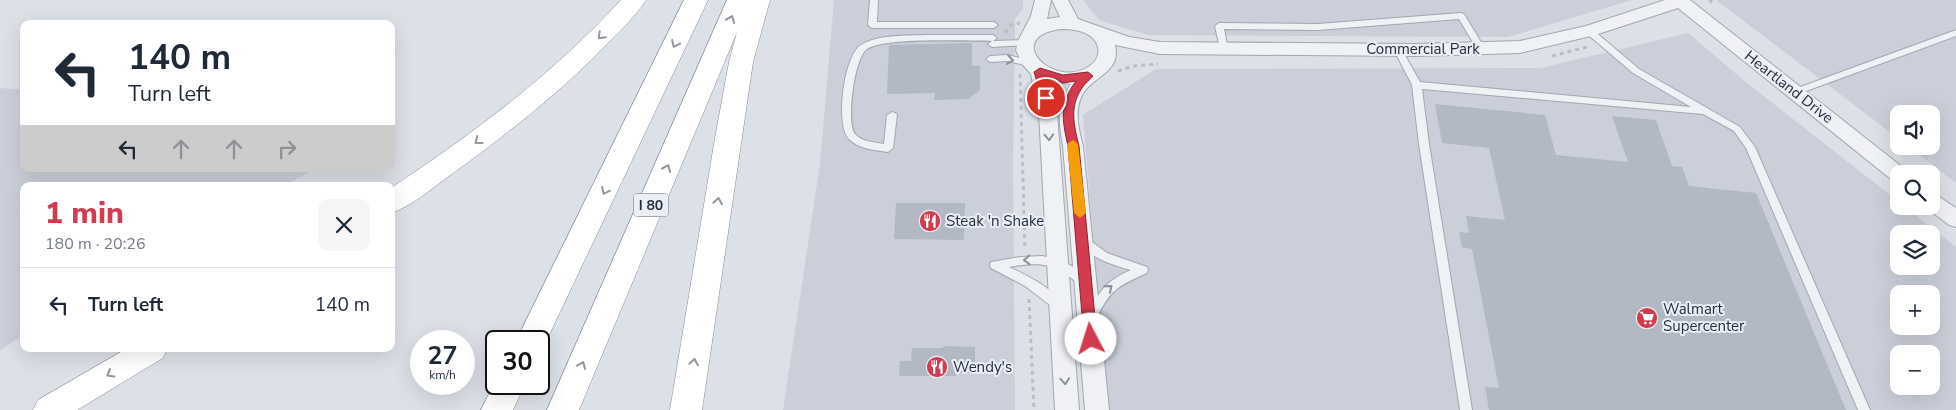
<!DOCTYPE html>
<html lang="en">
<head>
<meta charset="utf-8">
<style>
  :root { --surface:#fff; --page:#f6f6f7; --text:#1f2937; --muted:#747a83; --line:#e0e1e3; --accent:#d33b4e }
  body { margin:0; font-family:"Nunito Sans",sans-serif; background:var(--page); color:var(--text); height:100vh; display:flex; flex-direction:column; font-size:19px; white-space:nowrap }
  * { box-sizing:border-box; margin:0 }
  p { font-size:16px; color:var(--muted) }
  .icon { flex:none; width:28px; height:28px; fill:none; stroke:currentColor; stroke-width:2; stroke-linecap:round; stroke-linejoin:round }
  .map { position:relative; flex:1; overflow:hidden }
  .sheet { position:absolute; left:20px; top:182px; width:375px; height:170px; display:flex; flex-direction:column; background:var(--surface); border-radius:10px; box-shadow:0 5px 20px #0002 }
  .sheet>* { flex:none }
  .guide { position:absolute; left:20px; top:20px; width:375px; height:152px; border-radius:10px; box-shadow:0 5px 20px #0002; background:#fff; color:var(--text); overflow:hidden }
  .tools { position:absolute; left:1890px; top:105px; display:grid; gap:10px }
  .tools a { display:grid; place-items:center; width:50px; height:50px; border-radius:10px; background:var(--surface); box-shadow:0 5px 20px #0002; font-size:25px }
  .speed { position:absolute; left:410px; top:330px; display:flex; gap:10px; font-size:25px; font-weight:700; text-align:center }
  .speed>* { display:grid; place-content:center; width:65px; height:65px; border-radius:50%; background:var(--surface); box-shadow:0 5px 20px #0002; line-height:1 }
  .speed small { font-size:12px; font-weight:400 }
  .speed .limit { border:2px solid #111; border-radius:8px; background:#fff; color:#111 }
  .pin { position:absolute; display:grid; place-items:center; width:42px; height:42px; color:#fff; margin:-21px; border:2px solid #fff; border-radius:50%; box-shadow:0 1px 5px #0007 }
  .me { position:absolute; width:55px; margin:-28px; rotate:355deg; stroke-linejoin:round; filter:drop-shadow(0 0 4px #0008) }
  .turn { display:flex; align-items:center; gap:18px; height:105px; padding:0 25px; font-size:22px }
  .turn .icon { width:65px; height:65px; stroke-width:2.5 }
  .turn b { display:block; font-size:35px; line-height:42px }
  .lanes { display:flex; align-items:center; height:48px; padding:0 25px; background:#0003; justify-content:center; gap:25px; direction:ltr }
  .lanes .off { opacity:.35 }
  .round { display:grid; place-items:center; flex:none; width:52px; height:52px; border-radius:10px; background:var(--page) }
  .headline { display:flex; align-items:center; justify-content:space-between; height:85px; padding:0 25px }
  h1 { font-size:30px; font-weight:800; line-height:38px; color:var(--accent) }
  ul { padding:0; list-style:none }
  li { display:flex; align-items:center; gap:15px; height:75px; padding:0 25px; border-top:1px solid var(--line) }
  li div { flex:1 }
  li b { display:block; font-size:19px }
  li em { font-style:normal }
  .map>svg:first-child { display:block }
</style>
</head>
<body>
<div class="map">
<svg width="1956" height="410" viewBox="0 0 1956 410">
  <rect width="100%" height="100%" fill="#dce0e7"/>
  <g fill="#cacfd9" fill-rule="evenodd">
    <path d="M834 0H1023V9L1015 19 1013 168 1015 410H783L820 164Z"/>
    <path d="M1083 0H1632L1508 37 1148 35 1099 20Z"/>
    <path d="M1716 0H1956V183L1908 146H1931V114H1899V139Z"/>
    <path d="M1688 33 1742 79 1899 202V206H1904L1956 247V410H1107L1083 115 1156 69 1541 68ZM1899 234H1931V266H1899ZM1899 294H1931V326H1899ZM1899 354H1931V386H1899Z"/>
    <path d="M0 88 24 90V169H314L284 186H24V335L0 350Z"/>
  </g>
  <g fill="#b3b9c4">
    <path d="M972 43V66H980V90L968 99 934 100 935 93 887 94 889 45Z"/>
    <path d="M1435 104 1545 115 1556 155 1628 162 1612 116 1656 120 1672 166 1682 167 1689 186 1756 193 1846 410H1489L1485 387 1499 388 1472 249 1462 247 1459 232 1469 233 1466 216 1505 220 1489 148 1442 143Z"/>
    <path d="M896 203H965L964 240 894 239Z"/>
    <path d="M943 346 975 347V373H956V376H899L900 361H911L912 348H943Z"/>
  </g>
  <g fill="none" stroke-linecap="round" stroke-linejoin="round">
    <g stroke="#a1a7b1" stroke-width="2">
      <g id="service">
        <path d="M870 0H878L877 22H994L998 25 994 28H872L868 25Z"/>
        <path d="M1461 13 1464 14 1484 47 1485 49 1484 51H1478L1459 19 1318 30 1224 29 1228 49 1224 52 1220 49 1215 26 1219 23 1318 24Z"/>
        <path d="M1589 28 1592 29 1639 69 1740 127 1755 147 1870 410H1858L1746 148 1734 131 1703 114 1422 89 1429 144 1472 410H1460L1419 144 1412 85 1394 50 1395 48H1401L1420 82 1691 107 1633 73 1586 33 1585 31 1586 29Z"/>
        <path d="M1956 30V36L1798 94H1792L1790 92 1792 90Z"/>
        <path d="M925 35H993L997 38 993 41C967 41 886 37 867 49 854 58 846 122 855 134 862 142 874 142 884 144L887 115 892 112 895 113 897 115 893 148 888 152C875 150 858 149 849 139 835 124 844 55 861 45 879 34 906 36 925 35Z"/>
        <path d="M1026 40 1030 43 1029 45 992 47 988 44 992 41Z"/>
        <path d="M1007 55 1033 61 1034 63 1030 66 1007 61 990 62 986 59 990 56Z"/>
        <path d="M1085 237 1107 253 1147 267 1148 270 1147 273C1118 286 1111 289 1097 317L1093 319 1089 317 1088 314C1100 290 1106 281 1131 270 1113 265 1090 259 1080 241L1081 238Z"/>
        <path d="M1042 256C1058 259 1079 266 1088 281L1087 284C1078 287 1068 274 1060 270 1044 262 1026 264 1009 267 1026 275 1055 289 1064 306L1063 309 1059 310 1055 309 1025 286 991 268 990 265 991 262 1020 257Z"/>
      </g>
    </g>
    <g stroke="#a1a7b1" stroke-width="2">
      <g id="minor">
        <path d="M1035 0H1051L1047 19 1060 17 1052 0H1068L1078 19 1129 37 1160 42 1416 44 1520 41 1586 26 1665 0H1690L1906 170 1908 174H1899V182L1892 180 1678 8 1595 35 1520 53 1416 56 1160 54 1115 45C1122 75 1089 75 1080 100 1075 115 1079 131 1083 146L1109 410H1085L1063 146C1059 124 1056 104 1071 84L1051 82 1057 113 1079 410H1055L1039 113 1031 74 1022 64 1016 50 1018 41 1031 16ZM1061 29C1070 29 1080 30 1087 34 1102 42 1102 59 1088 67 1052 89 1002 37 1061 29Z"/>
        <path d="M1931 193 1938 196 1956 208V227L1949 225 1924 206H1931Z"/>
      </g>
    </g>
    <g stroke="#838d9e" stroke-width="1">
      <g id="motorway">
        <path d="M621 0H646C634 18 617 34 602 49 556 96 503 137 449 176 431 189 412 206 391 213V188C474 133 553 74 621 0Z"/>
        <path d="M684 0H708L542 350 539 351V341H516Z"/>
        <path d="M727 0H770L753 62 702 410H670L715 138 729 62 737 32 579 410H547Z"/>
        <path d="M126 349H167L163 358 77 410H33L38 400Z"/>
        <path d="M496 380V384H525L513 410H481Z"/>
      </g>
    </g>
    <g stroke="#babec5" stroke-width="3" stroke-dasharray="4 4" stroke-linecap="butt">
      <path d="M1709 0 1715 4"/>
      <path d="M1005 33 1011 25 1020 23"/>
      <path d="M1552 56 1587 47"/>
      <path d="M1118 71 1133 66 1158 64"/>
      <path d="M1020 74 1025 250"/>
      <path d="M1891 190 1899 195"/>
      <path d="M1029 299 1034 410"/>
    </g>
    <use href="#service" fill="#eff1f5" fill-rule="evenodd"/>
    <use href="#minor" fill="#eff1f5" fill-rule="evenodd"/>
    <use href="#motorway" fill="#fff" fill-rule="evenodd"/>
  </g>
  <defs><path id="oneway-chevron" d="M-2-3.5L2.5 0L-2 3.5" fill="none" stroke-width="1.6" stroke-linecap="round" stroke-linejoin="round" transform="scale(1.25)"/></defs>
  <g stroke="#92969e">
    <use href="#oneway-chevron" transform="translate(731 19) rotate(-67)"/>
    <use href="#oneway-chevron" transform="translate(601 36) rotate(135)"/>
    <use href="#oneway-chevron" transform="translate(675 44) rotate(115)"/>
    <use href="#oneway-chevron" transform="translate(478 141) rotate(142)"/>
    <use href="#oneway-chevron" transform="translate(667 168) rotate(-67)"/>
    <use href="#oneway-chevron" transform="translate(605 191) rotate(116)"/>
    <use href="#oneway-chevron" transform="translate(718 201) rotate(-81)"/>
    <use href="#oneway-chevron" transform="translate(694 362) rotate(-81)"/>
    <use href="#oneway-chevron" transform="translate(582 365) rotate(-67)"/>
    <use href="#oneway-chevron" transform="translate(110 374) rotate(149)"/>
  </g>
  <g stroke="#8a909a">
    <use href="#oneway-chevron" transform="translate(1010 60) rotate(8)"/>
    <use href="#oneway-chevron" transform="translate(1049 137) rotate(87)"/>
    <use href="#oneway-chevron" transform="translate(1027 260) rotate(177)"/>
    <use href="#oneway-chevron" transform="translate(1109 288) rotate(-40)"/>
    <use href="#oneway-chevron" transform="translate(1065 381) rotate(86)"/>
  </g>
  <path fill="#d33b4e" stroke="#892633" d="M1040 68 1063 75 1088 72 1093 76C1090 80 1085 83 1082 88 1069 107 1074 125 1079 146L1097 339 1095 343 1091 344 1086 343 1084 339 1068 146C1062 119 1059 104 1076 81L1063 83 1046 77 1052 98 1046 101 1043 100 1034 72Z"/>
  <path fill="#f59e0b" d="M1073 140 1078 144 1086 213 1080 218 1074 213 1067 144Z"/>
  <defs>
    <g id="restaurant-disc" transform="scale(1.125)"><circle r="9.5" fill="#d33b4e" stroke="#ebeff5"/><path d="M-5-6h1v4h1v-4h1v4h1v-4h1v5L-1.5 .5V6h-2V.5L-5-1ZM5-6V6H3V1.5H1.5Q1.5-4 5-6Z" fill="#fff"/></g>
    <g id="supermarket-disc" transform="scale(1.125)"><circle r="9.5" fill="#d33b4e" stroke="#ebeff5"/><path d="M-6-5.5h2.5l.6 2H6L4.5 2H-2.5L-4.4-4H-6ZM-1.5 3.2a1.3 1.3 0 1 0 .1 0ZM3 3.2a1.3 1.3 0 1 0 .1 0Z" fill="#fff"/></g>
  </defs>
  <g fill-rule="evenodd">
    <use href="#restaurant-disc" x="930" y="221"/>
    <use href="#supermarket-disc" x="1647" y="318"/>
    <use href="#restaurant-disc" x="937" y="367"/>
  </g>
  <g text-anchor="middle" stroke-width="4" stroke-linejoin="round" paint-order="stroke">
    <rect fill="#ebeff5" stroke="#606875" stroke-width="1" x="633.5" y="193.5" width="35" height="23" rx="4"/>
    <g font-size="14" font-weight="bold" fill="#252e3e">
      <text x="651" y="210">I 80</text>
    </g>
    <g font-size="15" fill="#252e3e" stroke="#ebeff5">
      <text x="1423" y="54">Commercial Park</text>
      <text transform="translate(1789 87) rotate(38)" y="5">Heartland Drive</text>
    </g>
    <g font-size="15" fill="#252e3e" stroke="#ebeff5" text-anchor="start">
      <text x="946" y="226">Steak 'n Shake</text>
      <text x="1663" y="314">Walmart<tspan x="1663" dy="17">Supercenter</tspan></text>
      <text x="953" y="372">Wendy's</text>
    </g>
  </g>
</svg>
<div class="tools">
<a><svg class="icon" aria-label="sound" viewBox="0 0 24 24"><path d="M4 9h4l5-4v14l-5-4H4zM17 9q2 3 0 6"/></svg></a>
<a><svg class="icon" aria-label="search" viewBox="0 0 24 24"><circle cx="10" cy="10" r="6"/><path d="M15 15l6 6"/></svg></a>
<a><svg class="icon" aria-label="layers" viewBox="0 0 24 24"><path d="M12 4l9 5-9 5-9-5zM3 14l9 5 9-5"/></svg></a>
<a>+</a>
<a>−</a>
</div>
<div class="speed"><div>27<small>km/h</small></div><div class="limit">30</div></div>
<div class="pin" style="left:1046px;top:98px;background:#d93025"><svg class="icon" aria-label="arrive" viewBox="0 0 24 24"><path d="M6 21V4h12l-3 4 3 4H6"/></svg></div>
<svg class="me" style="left:1091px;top:339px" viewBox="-20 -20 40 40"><circle r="19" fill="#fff"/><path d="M0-13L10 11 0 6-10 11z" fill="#d33b4e"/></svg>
<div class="guide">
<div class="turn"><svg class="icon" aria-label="left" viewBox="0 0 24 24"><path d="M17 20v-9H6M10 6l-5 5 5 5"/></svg><div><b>140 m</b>Turn left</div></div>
<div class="lanes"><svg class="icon" aria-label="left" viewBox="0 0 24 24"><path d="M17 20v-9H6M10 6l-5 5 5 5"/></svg><svg class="icon off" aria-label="ahead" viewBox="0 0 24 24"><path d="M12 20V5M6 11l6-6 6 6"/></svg><svg class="icon off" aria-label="ahead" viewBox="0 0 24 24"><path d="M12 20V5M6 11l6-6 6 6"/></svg><svg class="icon off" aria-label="right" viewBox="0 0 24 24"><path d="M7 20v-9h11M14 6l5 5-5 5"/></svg></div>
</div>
<section class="sheet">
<div class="headline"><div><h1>1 min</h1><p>180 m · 20:26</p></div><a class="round"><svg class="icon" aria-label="close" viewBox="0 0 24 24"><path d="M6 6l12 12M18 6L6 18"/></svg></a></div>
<ul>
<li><svg class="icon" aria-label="left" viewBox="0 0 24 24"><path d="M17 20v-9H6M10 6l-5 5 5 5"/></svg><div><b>Turn left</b></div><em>140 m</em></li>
</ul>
</section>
</div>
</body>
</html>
